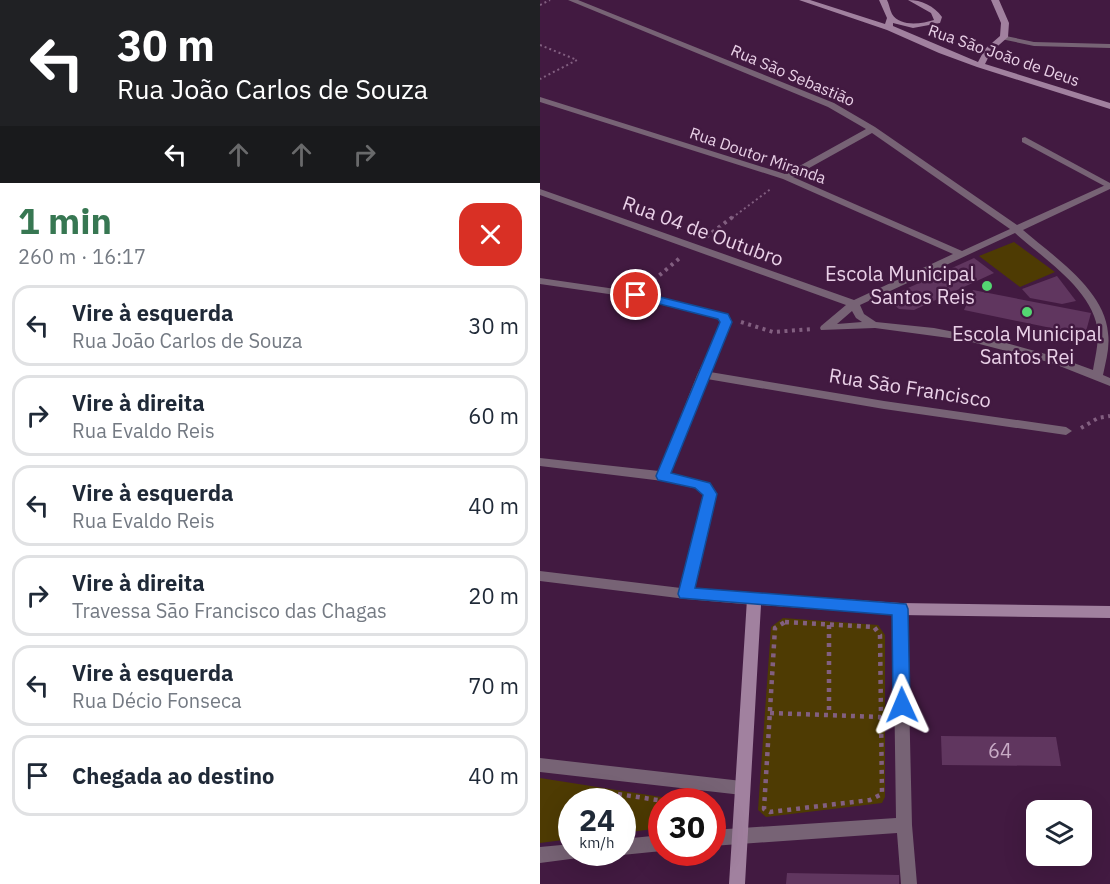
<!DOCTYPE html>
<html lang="pt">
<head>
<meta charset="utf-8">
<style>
  :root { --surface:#fff; --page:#f6f6f7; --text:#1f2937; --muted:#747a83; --line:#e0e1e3; --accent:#377752 }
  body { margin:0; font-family:"IBM Plex Sans",sans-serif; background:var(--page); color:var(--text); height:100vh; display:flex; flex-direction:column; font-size:22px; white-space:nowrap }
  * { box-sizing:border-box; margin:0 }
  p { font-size:20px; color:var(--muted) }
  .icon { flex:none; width:33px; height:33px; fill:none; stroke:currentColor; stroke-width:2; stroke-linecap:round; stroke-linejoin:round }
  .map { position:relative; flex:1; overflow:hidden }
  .drawer { display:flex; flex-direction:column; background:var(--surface); width:540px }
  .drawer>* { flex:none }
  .hud { background:#202124; color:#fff; overflow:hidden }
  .fabs { position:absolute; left:486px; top:800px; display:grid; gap:12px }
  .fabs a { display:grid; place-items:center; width:66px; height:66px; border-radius:12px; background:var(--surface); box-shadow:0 6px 24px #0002; font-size:30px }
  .speed { position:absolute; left:18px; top:788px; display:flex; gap:12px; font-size:30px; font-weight:700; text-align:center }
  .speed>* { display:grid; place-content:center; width:78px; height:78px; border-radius:50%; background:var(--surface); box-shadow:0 6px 24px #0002; line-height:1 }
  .speed small { font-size:15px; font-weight:400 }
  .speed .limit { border:9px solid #d22; background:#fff; color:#111 }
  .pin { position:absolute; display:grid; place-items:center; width:51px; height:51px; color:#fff; margin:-26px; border:3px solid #fff; border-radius:50%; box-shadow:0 2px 6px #0007 }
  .me { position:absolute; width:66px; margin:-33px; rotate:359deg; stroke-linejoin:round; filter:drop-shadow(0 0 4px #0008) }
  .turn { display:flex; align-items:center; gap:21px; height:126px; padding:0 18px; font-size:27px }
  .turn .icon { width:78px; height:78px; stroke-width:2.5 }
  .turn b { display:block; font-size:42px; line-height:51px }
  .lanes { display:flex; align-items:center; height:57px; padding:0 18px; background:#0003; justify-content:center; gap:30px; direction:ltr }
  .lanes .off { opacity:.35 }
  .round { display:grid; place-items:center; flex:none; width:63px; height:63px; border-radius:18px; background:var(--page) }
  .headline { display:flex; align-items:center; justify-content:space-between; height:102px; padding:0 18px }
  h1 { font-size:36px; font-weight:800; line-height:45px; color:var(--accent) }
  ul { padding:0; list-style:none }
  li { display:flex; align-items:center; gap:18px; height:81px; margin:0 12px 9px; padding:0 6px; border:3px solid var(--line); border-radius:18px }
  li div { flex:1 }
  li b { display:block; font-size:22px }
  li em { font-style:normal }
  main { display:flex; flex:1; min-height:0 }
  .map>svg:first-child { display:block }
</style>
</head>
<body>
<main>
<section class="drawer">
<div class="hud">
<div class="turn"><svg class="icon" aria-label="left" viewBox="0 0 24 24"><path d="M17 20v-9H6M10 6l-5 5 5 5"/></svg><div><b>30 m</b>Rua João Carlos de Souza</div></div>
<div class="lanes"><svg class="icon" aria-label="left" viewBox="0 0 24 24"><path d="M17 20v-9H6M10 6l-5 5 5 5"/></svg><svg class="icon off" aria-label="ahead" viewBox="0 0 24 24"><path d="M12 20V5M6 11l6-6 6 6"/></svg><svg class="icon off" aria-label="ahead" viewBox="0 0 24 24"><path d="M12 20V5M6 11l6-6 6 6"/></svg><svg class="icon off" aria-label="right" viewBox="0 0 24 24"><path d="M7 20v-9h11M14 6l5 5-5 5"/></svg></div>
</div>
<div class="headline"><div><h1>1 min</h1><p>260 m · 16:17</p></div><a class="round" style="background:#d93025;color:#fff"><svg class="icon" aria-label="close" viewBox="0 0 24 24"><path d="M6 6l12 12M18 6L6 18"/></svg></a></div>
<ul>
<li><svg class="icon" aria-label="left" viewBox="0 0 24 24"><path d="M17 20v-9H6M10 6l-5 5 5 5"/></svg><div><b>Vire à esquerda</b><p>Rua João Carlos de Souza</p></div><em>30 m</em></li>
<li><svg class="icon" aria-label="right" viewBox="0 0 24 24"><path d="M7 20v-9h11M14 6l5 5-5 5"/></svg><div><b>Vire à direita</b><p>Rua Evaldo Reis</p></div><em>60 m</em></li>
<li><svg class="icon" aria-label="left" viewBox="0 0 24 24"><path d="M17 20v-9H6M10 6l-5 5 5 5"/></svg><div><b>Vire à esquerda</b><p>Rua Evaldo Reis</p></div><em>40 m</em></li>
<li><svg class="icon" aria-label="right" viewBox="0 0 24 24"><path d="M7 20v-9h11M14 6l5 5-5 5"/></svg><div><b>Vire à direita</b><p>Travessa São Francisco das Chagas</p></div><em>20 m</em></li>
<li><svg class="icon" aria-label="left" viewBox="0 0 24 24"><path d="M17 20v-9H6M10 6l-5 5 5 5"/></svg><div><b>Vire à esquerda</b><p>Rua Décio Fonseca</p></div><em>70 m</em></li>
<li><svg class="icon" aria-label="arrive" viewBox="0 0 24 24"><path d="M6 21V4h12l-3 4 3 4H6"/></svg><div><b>Chegada ao destino</b></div><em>40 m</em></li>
</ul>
</section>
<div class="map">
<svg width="570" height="884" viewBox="0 0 570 884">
  <rect width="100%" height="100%" fill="#421a41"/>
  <g fill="#4e3b03">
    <path d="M474 242 515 272 480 287 439 256Z"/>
    <path d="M243 618 338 625 345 635V797L342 803 226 817 218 810 231 627Z"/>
    <path d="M0 778 147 801H122L121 828 83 833 82 801H32L31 839 0 843Z"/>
  </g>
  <g fill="#60365f">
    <path d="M434 258 454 273 374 310 359 309 346 298Z"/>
    <path d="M517 276 536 301 522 304 490 298 482 289Z"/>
    <path d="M433 290 551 313 545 335 424 310Z"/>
    <path d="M401 736 516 737 521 766 402 765Z"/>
    <path d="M247 873 359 875V884H246Z"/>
  </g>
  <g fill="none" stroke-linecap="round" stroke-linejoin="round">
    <g stroke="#825f80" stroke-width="2" stroke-dasharray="2 3" stroke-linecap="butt">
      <path d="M0 5 10 0"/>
      <path d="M0 45 37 60 0 79"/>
      <path d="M192 218 232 188"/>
    </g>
    <g stroke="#825f80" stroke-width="4" stroke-dasharray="3 4.5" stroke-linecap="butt">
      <path d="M166 237 194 216"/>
      <path d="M108 285 141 257"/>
      <path d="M201 322 233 332 272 329"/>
      <path d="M541 428 558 418 570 416"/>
    </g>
    <g stroke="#825f80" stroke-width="4.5" stroke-dasharray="4 5" stroke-linecap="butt">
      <path d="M245 622 334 627 340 635 342 794 330 800 230 812 224 809 235 628Z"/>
      <path d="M289 625V715"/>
      <path d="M230 713 341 717"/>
      <path d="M78 794 124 801"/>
    </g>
    <path fill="#776375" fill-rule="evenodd" d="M485 137 570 183V189L482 142V138Z"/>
    <g fill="#776375" fill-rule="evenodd">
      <path d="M28 0H38L294 103 335 127 477 225 570 183V189L483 230C513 256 565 290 568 333 570 347 566 361 563 375L570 378V386L512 363 424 340 335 328 281 330 280 328 281 326 306 305 0 195V189L314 300 413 254 243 179 0 102V97L245 174 326 129 288 107ZM332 133 470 229 422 251 253 177ZM475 233C504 259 555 291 558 333 558 346 555 358 553 370L520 358 455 340 394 328 336 322 324 314 320 305ZM312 311 316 318 322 322 297 324Z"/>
      <path d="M461 35 494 42 570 44V48L494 46 461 39Z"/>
      <path d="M0 278 96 292 188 314 190 326 170 372 344 401 526 427 532 431 526 435 344 409 167 379 130 473 170 484 176 494 154 589 214 593 219 595 221 599 219 603 214 605 146 599 0 581V571L141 588 164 494 162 490 123 481 0 466V458L119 471 157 375 180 326 179 318 96 298 0 284Z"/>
      <path d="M360 603 365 605 367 609 372 825 377 884H361L357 833 172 846V830L356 818 353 609 355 605Z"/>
      <path d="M0 758 202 781 208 783 210 788 208 793 202 795 0 772Z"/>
      <path d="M122 835V851L82 855 76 852H82V839Z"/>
      <path d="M32 844V852H40L38 858 0 863V847Z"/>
    </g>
    <g fill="#a1819f" fill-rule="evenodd">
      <path d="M259 0H270L345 24 347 18 339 0H347C349 4 350 10 352 14 360 27 381 24 394 20L391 13 368 0C382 0 394 6 402 17L400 23 373 28 353 23V26L438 62 445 49 460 36 461 23 451 0H459L469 23 468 37 451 52 445 64 570 103V109L437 67 399 53 347 30Z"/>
      <path d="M214 593 360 603 570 606V618L360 615 221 605 205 884H189L207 599 209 595Z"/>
    </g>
  </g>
  <path fill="#1a73e8" stroke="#114b97" stroke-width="1.5" d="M96 291 188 314 192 322 131 473 170 483 177 494 155 588 366 604 368 609 370 705 368 710 362 712 356 710 353 705 352 615 140 598 138 594 163 495 155 488 118 480 116 476 180 322 178 319 92 297V292Z"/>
  <g fill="#54d672" stroke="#421a41" stroke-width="2">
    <circle cx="447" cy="286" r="6"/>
    <circle cx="487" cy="312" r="6"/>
  </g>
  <g text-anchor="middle" stroke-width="5" stroke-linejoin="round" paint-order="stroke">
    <g font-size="16" fill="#e9d0e7" stroke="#421a41">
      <text transform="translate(464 55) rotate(19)" y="6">Rua São João de Deus</text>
      <text transform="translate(253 75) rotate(23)" y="6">Rua São Sebastião</text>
      <text transform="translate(218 155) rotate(19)" y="6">Rua Doutor Miranda</text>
    </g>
    <g font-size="20" fill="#e9d0e7" stroke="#421a41">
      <text transform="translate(163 231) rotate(20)" y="7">Rua 04 de Outubro</text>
      <text transform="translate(370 388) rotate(9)" y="7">Rua São Francisco</text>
    </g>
    <g font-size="20" fill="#e9d0e7" stroke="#421a41" text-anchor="end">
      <text x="435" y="281">Escola Municipal<tspan x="435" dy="23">Santos Reis</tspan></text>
      <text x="487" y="341" text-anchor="middle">Escola Municipal<tspan x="487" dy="23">Santos Rei</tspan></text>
    </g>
    <g font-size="20" fill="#c7aac5">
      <text x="460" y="758">64</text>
    </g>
  </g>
</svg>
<div class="fabs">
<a><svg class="icon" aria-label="layers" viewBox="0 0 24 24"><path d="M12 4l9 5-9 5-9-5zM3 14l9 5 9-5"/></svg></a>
</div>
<div class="speed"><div>24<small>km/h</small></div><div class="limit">30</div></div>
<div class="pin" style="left:96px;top:295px;background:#d93025"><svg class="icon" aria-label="arrive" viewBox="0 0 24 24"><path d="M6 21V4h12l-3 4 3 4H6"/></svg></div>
<svg class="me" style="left:362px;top:705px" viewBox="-20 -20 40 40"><path d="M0-17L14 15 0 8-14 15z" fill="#1a73e8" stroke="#fff" stroke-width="4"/></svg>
</div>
</main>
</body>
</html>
